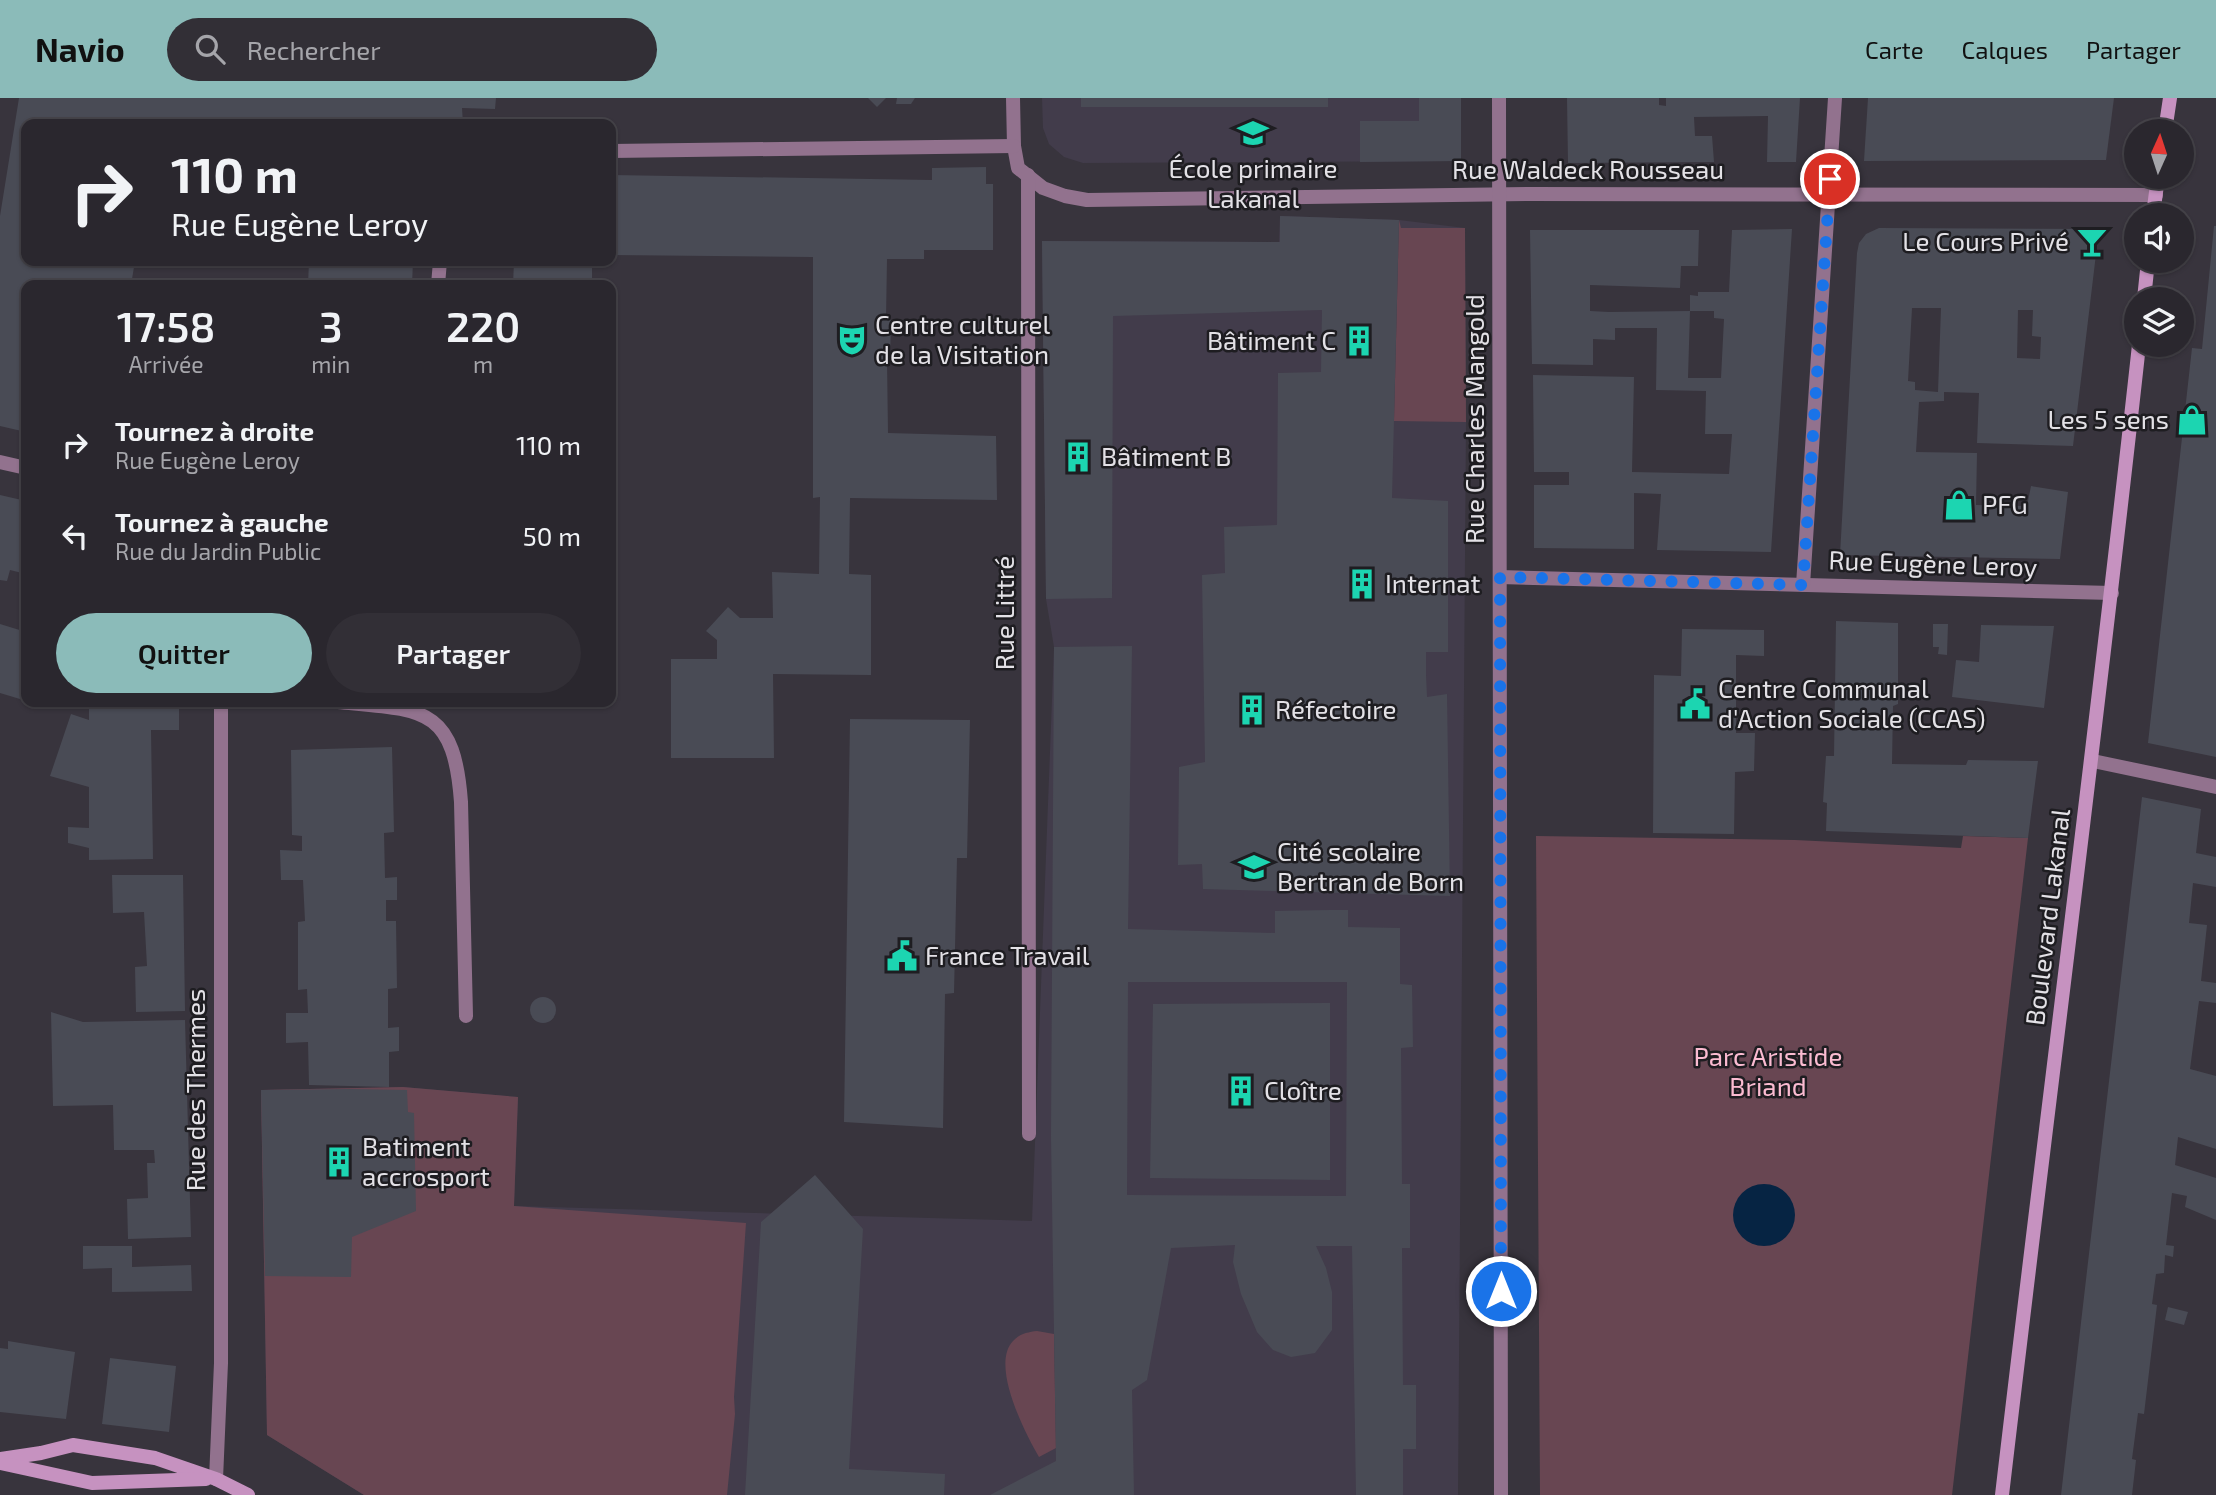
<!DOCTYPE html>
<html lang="fr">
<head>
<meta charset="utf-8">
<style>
  :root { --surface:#2a272e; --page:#322f36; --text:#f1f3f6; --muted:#a5a5aa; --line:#46444a; --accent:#8bbbb9 }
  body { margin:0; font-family:"Exo 2",sans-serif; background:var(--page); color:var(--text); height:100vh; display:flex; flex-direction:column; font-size:26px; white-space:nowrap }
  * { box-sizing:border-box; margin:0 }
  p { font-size:23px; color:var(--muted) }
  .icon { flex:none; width:38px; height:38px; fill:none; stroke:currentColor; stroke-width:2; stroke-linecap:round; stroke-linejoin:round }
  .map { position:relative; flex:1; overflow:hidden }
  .details { position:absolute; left:21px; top:182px; width:595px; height:427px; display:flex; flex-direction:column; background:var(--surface); border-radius:14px; box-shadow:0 2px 5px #0004,0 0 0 2px var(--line) }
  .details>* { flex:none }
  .guide { position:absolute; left:21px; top:21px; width:595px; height:147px; border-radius:14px; box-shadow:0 2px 5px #0004,0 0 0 2px var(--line); background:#2a272e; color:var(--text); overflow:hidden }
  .needle { width:46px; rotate:3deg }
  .buttons { position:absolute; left:2124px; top:21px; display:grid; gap:14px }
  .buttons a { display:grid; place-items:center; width:70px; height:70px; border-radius:50%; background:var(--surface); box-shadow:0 2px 5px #0004,0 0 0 2px var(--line); font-size:35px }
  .pin { position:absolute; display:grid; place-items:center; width:60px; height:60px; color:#fff; margin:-30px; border:4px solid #fff; border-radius:50%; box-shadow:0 2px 7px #0007 }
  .me { position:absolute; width:77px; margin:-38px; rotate:0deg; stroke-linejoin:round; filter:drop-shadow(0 0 5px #0008) }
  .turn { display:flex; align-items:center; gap:24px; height:147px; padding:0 35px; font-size:32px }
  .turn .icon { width:91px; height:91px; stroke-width:2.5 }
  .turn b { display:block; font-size:49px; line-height:60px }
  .eta { display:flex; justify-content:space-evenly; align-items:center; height:119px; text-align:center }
  .eta b { font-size:42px; font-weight:600; line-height:49px }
  .action { display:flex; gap:14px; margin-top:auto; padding:14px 35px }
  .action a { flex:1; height:80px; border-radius:42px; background:var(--accent); color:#111; font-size:28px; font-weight:600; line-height:80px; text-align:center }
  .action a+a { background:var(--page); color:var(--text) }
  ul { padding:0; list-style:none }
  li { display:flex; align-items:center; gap:21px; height:91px; padding:0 35px }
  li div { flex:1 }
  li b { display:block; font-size:26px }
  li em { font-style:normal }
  header { display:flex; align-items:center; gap:42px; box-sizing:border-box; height:98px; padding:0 35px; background:var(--accent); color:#111 }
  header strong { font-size:33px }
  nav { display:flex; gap:38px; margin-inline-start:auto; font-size:24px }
  .search { width:490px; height:63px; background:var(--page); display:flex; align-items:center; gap:18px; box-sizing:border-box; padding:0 24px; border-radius:38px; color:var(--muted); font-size:26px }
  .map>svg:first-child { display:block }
</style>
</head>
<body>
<header>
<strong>Navio</strong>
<div class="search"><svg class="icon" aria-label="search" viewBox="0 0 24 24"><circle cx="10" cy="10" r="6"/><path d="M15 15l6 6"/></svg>Rechercher</div>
<nav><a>Carte</a><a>Calques</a><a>Partager</a></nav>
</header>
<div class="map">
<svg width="2216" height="1397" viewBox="0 0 2216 1397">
  <rect width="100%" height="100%" fill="#38343d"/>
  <g fill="#423c4b">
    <path d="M1042 0H1461V63L1083 65 1064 59 1049 46 1043 30Z"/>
    <path d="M1280 118 1399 122 1465 130 1466 324 1458 1397H364L267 1337 261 992 403 989 518 999 514 1108 1032 1123 1054 549 1046 501 1042 143 1279 144Z"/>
  </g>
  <g fill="#684652">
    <path d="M1399 122 1401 130H1465L1466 324 1394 323Z"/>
    <path d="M1536 738 1795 742 1961 750 1963 738 2028 740 1952 1397H1540Z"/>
    <path d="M403 989 518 999 514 1108 746 1125 734 1299 735 1316 727 1397H364L267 1337 261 992Z"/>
    <path d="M1037 1233 1054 1236 1056 1350 1039 1359C1025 1335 990 1267 1013 1243 1019 1236 1028 1234 1037 1233Z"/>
  </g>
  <circle fill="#062443" cx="1764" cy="1117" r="31"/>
  <g fill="#494b55" fill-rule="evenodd">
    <path d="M19 0H496L495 11 462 10 463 26H26V163H135L131 187H26V334L0 328V118Z"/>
    <path d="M868 0H886L877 9Z"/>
    <path d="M897 0H915L911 6H896Z"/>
    <rect x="1081" y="0" width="247" height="9"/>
    <path d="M1419 0H1461V63L1360 64V23H1419Z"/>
    <path d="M1567 0H1659V7L1666 8V0H1800L1796 64H1767L1768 18 1694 19 1695 38H1712L1714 64 1568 65Z"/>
    <path d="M1868 0H2114L2106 62 1864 63Z"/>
    <path d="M986 69V86H993V152H924V161H887L886 221 891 222 890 262H887L888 335 996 338 997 402 850 400 849 476 871 477V577L773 576 774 660H671V561H717V542L706 533 728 509 740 520H773L772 474 819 476 820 399 813 400V159L611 157V77L932 82V70Z"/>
    <path d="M1280 118 1399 122 1392 400 1448 403V554H1426V577L1427 599 1447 596 1450 798 1203 791 1202 766 1178 767 1179 669 1205 664 1202 477 1225 475 1224 429 1277 427 1278 275 1321 274 1322 212 1113 218 1112 500 1046 501 1042 143 1280 144Z"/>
    <path d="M2214 128H2216V659L2148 645 2192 250 2202 251Z"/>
    <path d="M1879 130 2099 131 2073 348 1977 345 1979 295 1944 294V303L1919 304 1916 354 1977 355 1976 407 2027 408 2031 388 2068 394 2060 461 1840 457 1857 155 1859 145 1866 136ZM1912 210H1941L1938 294 1915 292V284L1908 283ZM2018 212H2033L2032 238 2041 239 2040 261 2017 260Z"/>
    <path d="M1792 131 1771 454 1657 452 1661 396 1634 395V451L1534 450V387H1569V374H1534L1533 277 1634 279 1632 374 1729 376 1732 336H1705L1706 293 1656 292 1657 230H1615V242L1593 241V267L1532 266 1530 132H1699L1698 168H1681L1680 190 1590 187V213L1609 214 1690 213V197L1698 198V194H1729L1732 132ZM1690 213H1714V220L1724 221 1721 280H1688Z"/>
    <path d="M309 163H413L412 187H308Z"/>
    <path d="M514 163H592V187H513Z"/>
    <path d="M0 397 26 403V476L10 472 7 483 0 482Z"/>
    <path d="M1836 523 1898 525V606L1893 608 1892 666 1966 667 1968 662 2038 663 2028 740 1826 733 1827 705 1823 704 1826 658H1834Z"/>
    <path d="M0 526 26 534V578L20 601 0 595Z"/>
    <path d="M1933 526H1948L1947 557 1938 556 1939 549H1933Z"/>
    <path d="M1981 527 2054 528 2044 610 1952 599 1956 562 1979 564Z"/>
    <path d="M1682 531 1764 532V558L1736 557V635H1755L1754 673 1735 674 1734 736 1653 735 1654 577 1681 578Z"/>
    <path d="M1132 548 1128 831 1275 835V813L1329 812H1348V829L1400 830V886L1412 887 1413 949 1401 950 1402 1086H1410V1150H1402L1403 1287H1416V1351H1403V1397H1356L1352 1148H1316L1326 1170 1332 1194V1232L1315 1255 1291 1259 1273 1252 1257 1234 1241 1196 1233 1164 1235 1147 1171 1150 1147 1282 1132 1292 1134 1397H990L1056 1363 1051 1038 1054 549ZM1128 884H1347L1346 1098 1127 1097Z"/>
    <path d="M89 604H179V632H151L153 761 89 762V750L68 745V729L89 730V689L50 678 71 616 89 622Z"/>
    <path d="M850 621 970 622 967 760H957L954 895 945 896 943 1030 844 1024Z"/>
    <path d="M392 649 394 734 384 735 385 780 397 779V802H386V823H396L397 890 388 891V930L399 929V953L389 954V989L309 987 308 944 286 945V915H308L307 891 298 892V824L305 823 303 782H281L280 752 302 753V738L292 737 291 652Z"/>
    <path d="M2142 699 2201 711 2196 755 2216 759V789L2193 785 2189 825 2207 827 2201 883 2216 885V905L2199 903 2190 971 2216 978V1051L2178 1039 2175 1067 2216 1080V1122L2185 1109 2187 1098 2172 1095 2166 1147 2174 1148 2173 1159 2165 1157 2164 1175 2156 1176 2152 1206 2157 1207 2144 1316 2138 1315 2132 1361 2136 1362 2132 1397H2061Z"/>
    <path d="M112 777H183L185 913 136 914 135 869 147 868 144 814 113 815Z"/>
    <circle cx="543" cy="912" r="13"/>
    <path d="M1330 905V1082L1150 1080 1153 906Z"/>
    <path d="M51 914 83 924 185 922 191 1139 128 1141 127 1101 148 1100 147 1065H155L154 1052H114L113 1007 53 1008Z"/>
    <path d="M350 991 407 992 408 1014 414 1015 416 1113 352 1139 351 1179 265 1178 261 992Z"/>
    <path d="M815 1077 863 1131 849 1371 945 1376 944 1397H745L761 1124Z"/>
    <path d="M83 1148H132V1169L191 1167 192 1193 112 1194V1170L83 1171Z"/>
    <path d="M2168 1209 2188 1214 2184 1227 2165 1222Z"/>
    <path d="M8 1243 75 1254 66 1321 0 1314V1250L8 1251Z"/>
    <path d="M110 1260 176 1268 169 1334 102 1326Z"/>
  </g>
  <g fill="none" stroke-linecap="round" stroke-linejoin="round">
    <path stroke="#92728e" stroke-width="14" d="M338 604C423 612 454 608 461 704L466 918"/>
    <g stroke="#92728e" stroke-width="14">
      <path d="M1013 0 1014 48 1018 70 1043 90 1065 98 1087 102 1531 96 2156 97"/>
      <path d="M1499 0 1501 1397"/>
      <path d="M611 53 1014 48"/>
      <path d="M1028 77 1029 1036"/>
      <path d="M438 187 440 163"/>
      <path d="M0 364 26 370"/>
      <path d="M1500 479 2112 495"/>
      <path d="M1803 487 1835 0"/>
      <path d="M2093 663 2216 689"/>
      <path d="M216 1381 221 1265V604"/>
    </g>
    <g stroke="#c692c0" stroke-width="14">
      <path d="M2165 33 2170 0"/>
      <path d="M2153 117 2158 79"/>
      <path d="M2144 201 2148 163"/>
      <path d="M0 1361 41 1355 73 1347 155 1360 216 1381 248 1397"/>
      <path d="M1 1365 92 1385 206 1381"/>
      <path d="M2002 1397C2047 1013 2097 631 2139 247"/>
    </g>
  </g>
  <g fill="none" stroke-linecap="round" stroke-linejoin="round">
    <path stroke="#1a73e8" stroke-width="12" stroke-dasharray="0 21.6" d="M1501 1193 1500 479 1803 487 1830 81"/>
  </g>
  <defs>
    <g id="school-bare" transform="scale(2.415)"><path d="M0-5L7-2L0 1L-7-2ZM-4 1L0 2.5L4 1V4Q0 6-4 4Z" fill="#1cd5b1" stroke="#1e1d21" stroke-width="2.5" paint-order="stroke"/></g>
    <g id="bar-bare" transform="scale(2.415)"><path d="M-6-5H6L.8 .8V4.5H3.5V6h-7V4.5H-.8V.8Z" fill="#1cd5b1" stroke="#1e1d21" stroke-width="2.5" paint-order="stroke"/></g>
    <g id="theatre-bare" transform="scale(2.415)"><path d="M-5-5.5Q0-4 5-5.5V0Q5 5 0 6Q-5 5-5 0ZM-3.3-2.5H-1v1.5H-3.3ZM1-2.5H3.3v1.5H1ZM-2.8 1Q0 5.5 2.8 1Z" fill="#1cd5b1" stroke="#1e1d21" stroke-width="2.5" paint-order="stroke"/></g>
    <g id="building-bare" transform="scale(2.415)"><path d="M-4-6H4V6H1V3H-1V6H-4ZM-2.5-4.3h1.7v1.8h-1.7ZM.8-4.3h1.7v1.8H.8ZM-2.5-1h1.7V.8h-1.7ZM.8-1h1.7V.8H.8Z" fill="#1cd5b1" stroke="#1e1d21" stroke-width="2.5" paint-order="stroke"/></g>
    <g id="shop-bare" transform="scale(2.415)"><path d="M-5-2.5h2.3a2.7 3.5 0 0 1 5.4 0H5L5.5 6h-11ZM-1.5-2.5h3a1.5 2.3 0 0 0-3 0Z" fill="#1cd5b1" stroke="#1e1d21" stroke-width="2.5" paint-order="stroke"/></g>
    <g id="civic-bare" transform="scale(2.415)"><path d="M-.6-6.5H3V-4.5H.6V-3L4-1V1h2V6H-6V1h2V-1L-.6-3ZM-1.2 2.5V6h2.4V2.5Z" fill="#1cd5b1" stroke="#1e1d21" stroke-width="2.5" paint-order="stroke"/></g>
  </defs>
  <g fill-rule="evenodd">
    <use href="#school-bare" x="1253" y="35"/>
    <use href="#bar-bare" x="2092" y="144"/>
    <use href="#theatre-bare" x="852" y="242"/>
    <use href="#building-bare" x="1359" y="243"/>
    <use href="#shop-bare" x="2192" y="322"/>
    <use href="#building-bare" x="1078" y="359"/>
    <use href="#shop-bare" x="1959" y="407"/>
    <use href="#building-bare" x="1362" y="486"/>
    <use href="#civic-bare" x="1695" y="606"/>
    <use href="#building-bare" x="1252" y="612"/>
    <use href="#school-bare" x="1254" y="769"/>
    <use href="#civic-bare" x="902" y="858"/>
    <use href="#building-bare" x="1241" y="993"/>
    <use href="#building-bare" x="339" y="1064"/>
  </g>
  <g text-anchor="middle" stroke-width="5" stroke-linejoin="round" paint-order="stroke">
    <g font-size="26" fill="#e3e1e6" stroke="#1e1d21" text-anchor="start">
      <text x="1253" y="80" text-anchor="middle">École primaire<tspan x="1253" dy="30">Lakanal</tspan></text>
      <text x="2069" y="153" text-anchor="end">Le Cours Privé</text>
      <text x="875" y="236">Centre culturel<tspan x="875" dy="30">de la Visitation</tspan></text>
      <text x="1336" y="252" text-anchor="end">Bâtiment C</text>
      <text x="2169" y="331" text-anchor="end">Les 5 sens</text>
      <text x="1101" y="368">Bâtiment B</text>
      <text x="1982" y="416">PFG</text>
      <text x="1385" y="495">Internat</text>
      <text x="1718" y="600">Centre Communal<tspan x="1718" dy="30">d'Action Sociale (CCAS)</tspan></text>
      <text x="1275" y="621">Réfectoire</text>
      <text x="1277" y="763">Cité scolaire<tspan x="1277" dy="30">Bertran de Born</tspan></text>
      <text x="925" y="867">France Travail</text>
      <text x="1264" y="1002">Cloître</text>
      <text x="362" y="1058">Batiment<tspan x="362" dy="30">accrosport</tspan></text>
    </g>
    <g font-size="26" fill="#e3e1e6" stroke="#1e1d21">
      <text x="1588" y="81">Rue Waldeck Rousseau</text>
      <text transform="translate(1475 321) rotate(-90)" y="9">Rue Charles Mangold</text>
      <text transform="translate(1933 466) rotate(2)" y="9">Rue Eugène Leroy</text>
      <text transform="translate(1005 515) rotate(-90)" y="9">Rue Littré</text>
      <text transform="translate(2048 819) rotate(-83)" y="9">Boulevard Lakanal</text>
      <text transform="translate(196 992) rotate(-90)" y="9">Rue des Thermes</text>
    </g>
    <g font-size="26" fill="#fbbbd1" stroke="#1e1d21">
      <text x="1768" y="968">Parc Aristide<tspan x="1768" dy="30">Briand</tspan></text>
    </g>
  </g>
</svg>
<div class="buttons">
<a><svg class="needle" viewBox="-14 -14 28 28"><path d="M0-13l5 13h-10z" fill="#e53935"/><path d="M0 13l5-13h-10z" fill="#a5a5aa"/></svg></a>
<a><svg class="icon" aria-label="sound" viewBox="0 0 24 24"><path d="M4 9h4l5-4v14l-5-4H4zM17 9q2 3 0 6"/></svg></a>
<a><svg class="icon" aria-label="layers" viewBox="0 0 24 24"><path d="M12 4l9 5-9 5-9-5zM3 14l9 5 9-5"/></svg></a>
</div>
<div class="pin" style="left:1830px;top:81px;background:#d93025"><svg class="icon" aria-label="arrive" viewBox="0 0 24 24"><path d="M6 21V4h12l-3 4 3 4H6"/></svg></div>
<svg class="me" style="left:1501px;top:1193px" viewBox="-20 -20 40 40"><circle r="17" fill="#1a73e8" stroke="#fff" stroke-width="3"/><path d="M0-11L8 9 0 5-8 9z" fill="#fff"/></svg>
<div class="guide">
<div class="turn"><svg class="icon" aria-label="right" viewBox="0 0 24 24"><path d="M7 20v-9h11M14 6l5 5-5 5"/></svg><div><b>110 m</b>Rue Eugène Leroy</div></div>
</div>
<section class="details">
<div class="eta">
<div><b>17:58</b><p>Arrivée</p></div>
<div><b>3</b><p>min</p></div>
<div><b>220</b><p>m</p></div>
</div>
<ul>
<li><svg class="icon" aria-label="right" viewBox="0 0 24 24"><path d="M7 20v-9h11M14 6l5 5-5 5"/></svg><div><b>Tournez à droite</b><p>Rue Eugène Leroy</p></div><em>110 m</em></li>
<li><svg class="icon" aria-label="left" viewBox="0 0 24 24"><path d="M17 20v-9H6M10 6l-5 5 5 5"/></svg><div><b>Tournez à gauche</b><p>Rue du Jardin Public</p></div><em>50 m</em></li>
</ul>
<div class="action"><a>Quitter</a><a>Partager</a></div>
</section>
</div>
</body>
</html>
